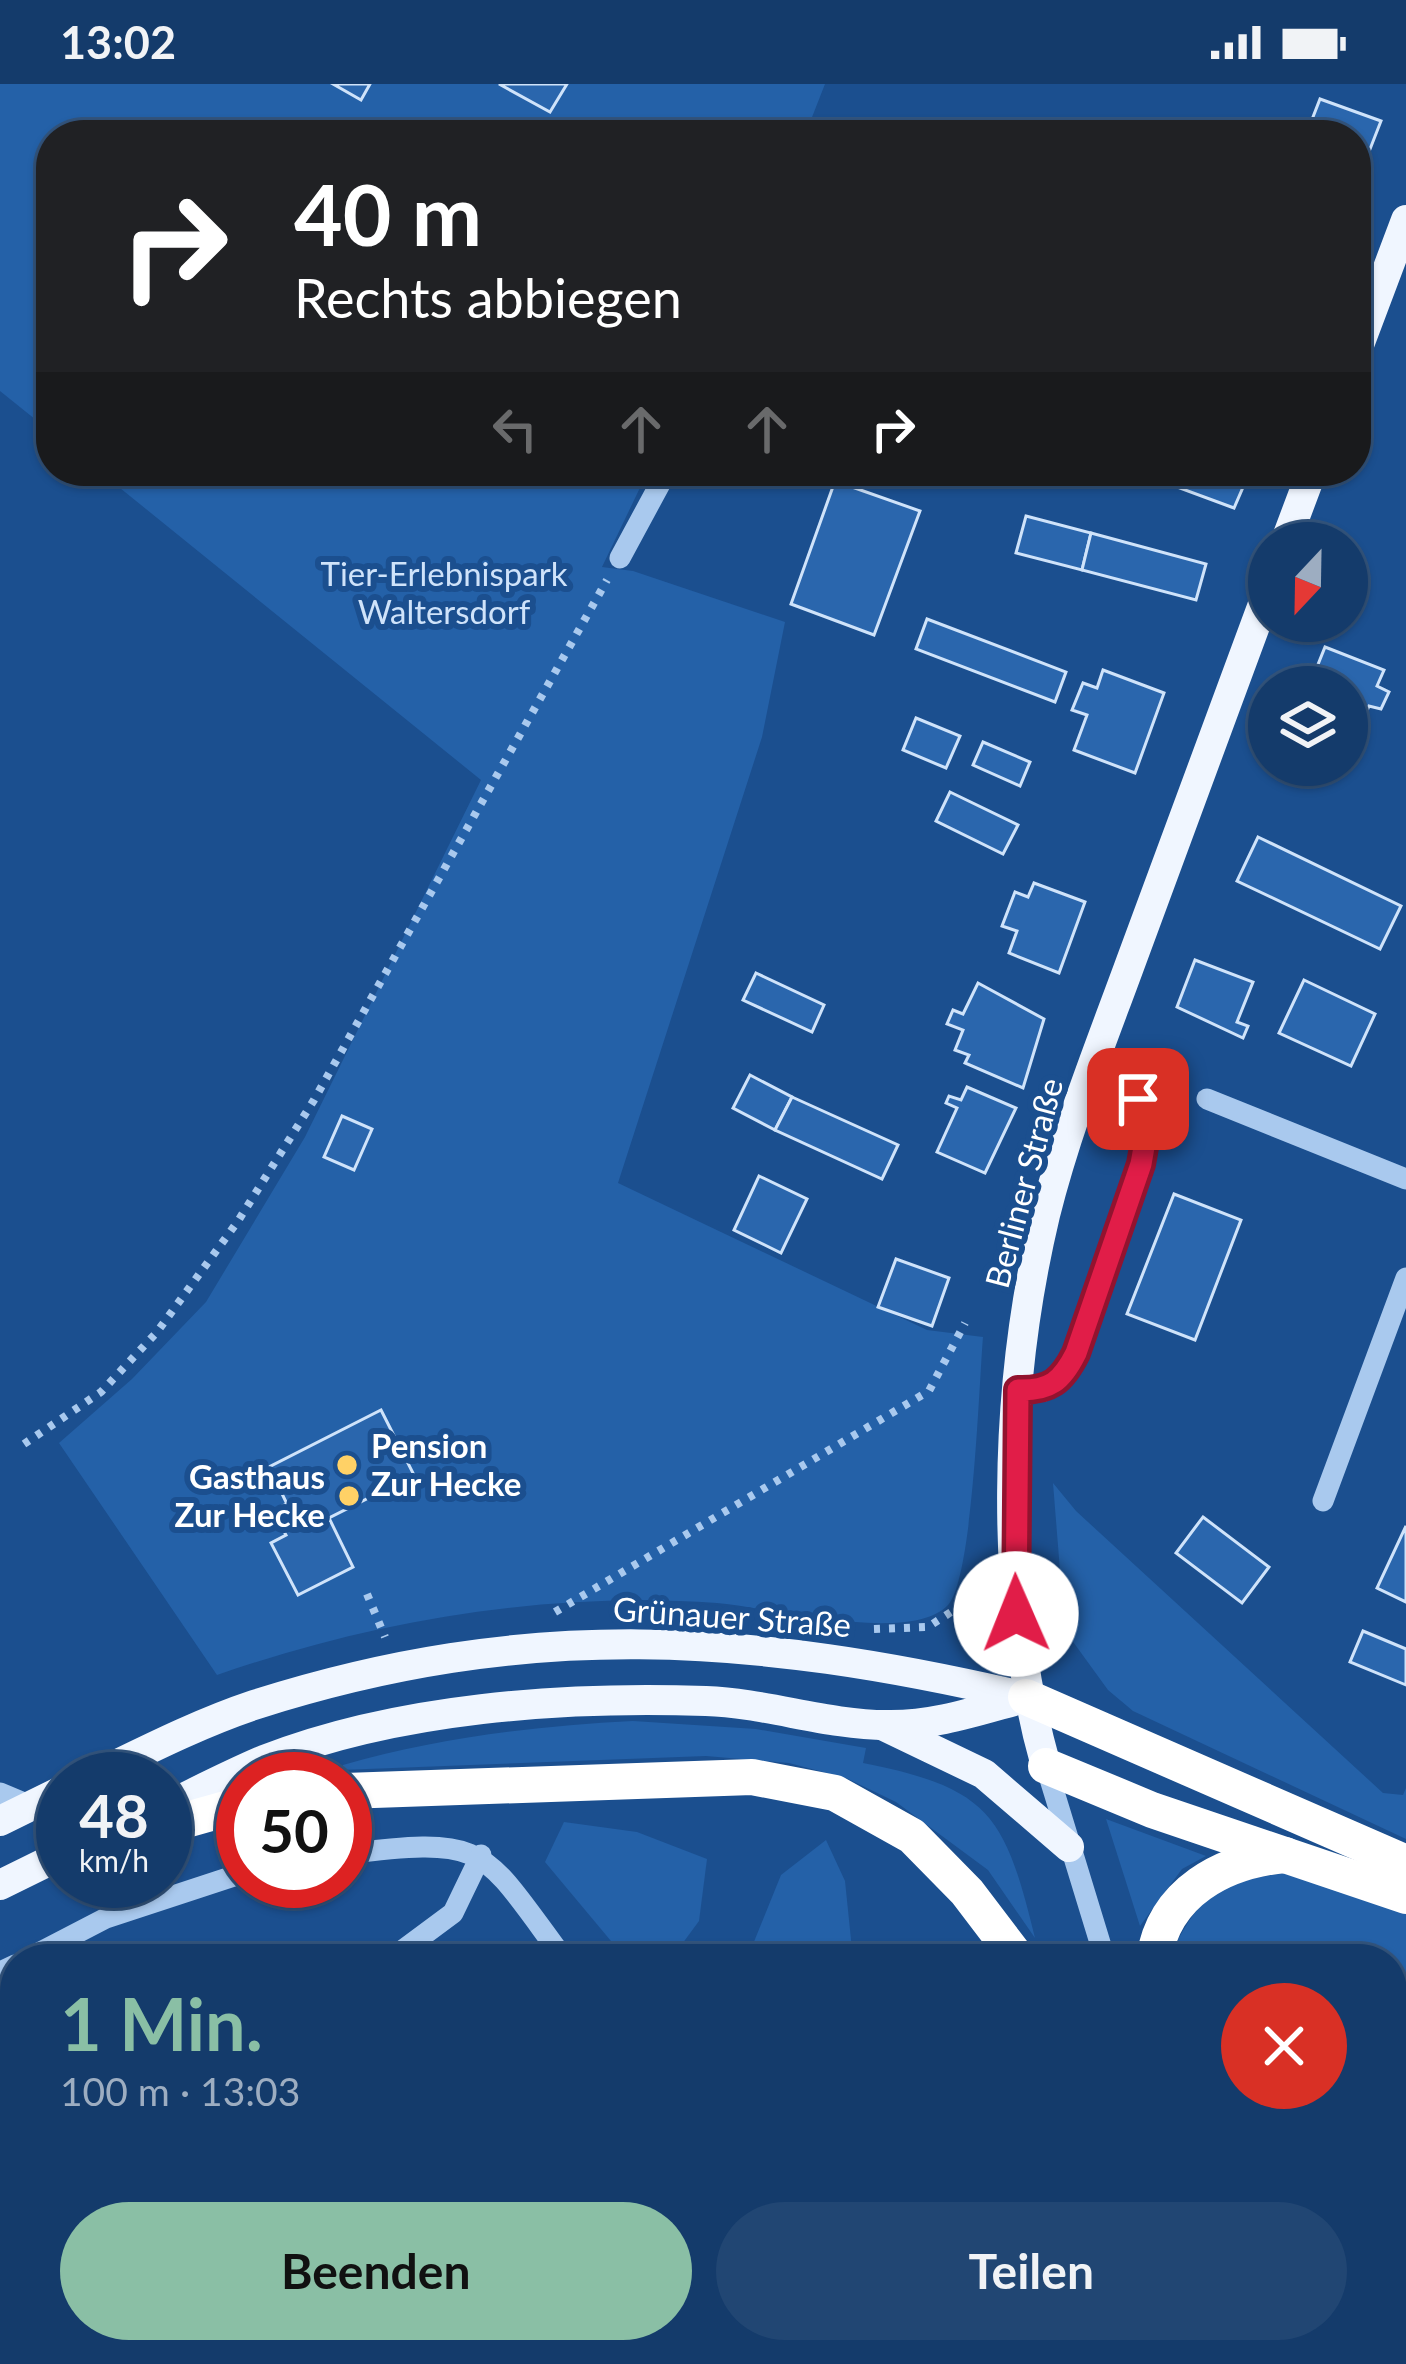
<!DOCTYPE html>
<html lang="de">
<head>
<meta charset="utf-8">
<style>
  :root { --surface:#143b6b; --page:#214673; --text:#f1f3f6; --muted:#9dadc1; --line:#33557e; --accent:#8abfa5 }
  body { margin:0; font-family:Lato,sans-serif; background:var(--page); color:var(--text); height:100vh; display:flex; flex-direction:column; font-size:45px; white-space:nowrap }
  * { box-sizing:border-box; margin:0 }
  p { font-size:39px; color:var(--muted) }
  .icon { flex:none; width:66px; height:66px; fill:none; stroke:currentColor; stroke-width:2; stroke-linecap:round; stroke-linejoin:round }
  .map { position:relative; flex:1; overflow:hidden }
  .sheet { position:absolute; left:0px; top:1860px; width:1407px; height:420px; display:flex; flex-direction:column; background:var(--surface); border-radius:48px 48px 0 0; box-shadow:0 3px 9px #0004,0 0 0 3px var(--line) }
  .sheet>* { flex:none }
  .guide { position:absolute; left:36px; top:36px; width:1335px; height:366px; border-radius:48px; box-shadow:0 3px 9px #0004,0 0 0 3px var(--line); background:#202124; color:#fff; overflow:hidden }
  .needle { width:78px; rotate:202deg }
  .fabs { position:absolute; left:1248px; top:438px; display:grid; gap:24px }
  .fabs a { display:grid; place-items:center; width:120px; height:120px; border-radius:50%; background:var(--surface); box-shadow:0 3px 9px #0004,0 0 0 3px var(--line); font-size:60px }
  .speed { position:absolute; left:36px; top:1668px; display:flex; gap:24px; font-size:60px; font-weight:700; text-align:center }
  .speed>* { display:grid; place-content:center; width:156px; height:156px; border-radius:50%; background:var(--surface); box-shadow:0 3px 9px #0004,0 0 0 3px var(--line); line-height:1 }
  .speed small { font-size:30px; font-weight:400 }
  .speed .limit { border:18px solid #d22; background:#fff; color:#111 }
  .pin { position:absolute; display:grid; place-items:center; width:102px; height:102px; color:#fff; margin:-51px; border-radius:24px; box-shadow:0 6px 18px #0006 }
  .me { position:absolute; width:132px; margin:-66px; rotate:359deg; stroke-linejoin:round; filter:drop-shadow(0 0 9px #0008) }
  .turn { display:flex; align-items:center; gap:42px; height:252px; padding:0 60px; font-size:54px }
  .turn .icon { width:156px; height:156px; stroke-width:2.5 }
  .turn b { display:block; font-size:84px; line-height:102px }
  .lanes { display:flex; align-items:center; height:114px; padding:0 60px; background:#0003; justify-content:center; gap:60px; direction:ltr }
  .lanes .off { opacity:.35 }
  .round { display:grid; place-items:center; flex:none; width:126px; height:126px; border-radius:63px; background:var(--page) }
  .overview { display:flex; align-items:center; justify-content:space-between; height:204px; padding:0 60px }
  h1 { font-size:72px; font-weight:700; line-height:90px; color:var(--accent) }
  .action { display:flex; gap:24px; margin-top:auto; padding:24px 60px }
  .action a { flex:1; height:138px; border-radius:72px; background:var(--accent); color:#111; font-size:48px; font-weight:700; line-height:138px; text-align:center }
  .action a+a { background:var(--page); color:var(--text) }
  .status { display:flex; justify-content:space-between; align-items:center; height:84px; padding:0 60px; background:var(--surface); direction:ltr }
  .status svg { height:33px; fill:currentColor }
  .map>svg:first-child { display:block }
</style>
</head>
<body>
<div class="status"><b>13:02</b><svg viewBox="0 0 49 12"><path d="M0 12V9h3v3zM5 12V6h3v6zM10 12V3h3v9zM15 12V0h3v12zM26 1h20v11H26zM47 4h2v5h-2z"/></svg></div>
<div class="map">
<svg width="1406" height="2280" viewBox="0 0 1406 2280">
  <rect width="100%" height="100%" fill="#1b4f8f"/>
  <g fill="#2461a8">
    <path d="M0 0H825L805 51H51V348L0 307Z"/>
    <path d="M99 387H648L602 483 633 487 785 538 762 653 618 1099 927 1246 983 1253C979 1300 973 1494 948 1521 910 1561 770 1523 717 1519 549 1507 375 1536 217 1591L59 1359 132 1295 206 1218 305 1053 481 696Z"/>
    <path d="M1053 1399 1076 1427 1383 1709 1403 1711 1406 1704V1755L1133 1627 1108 1606 1063 1544 1072 1539 1061 1499Z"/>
    <path d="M633 1637 756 1645 866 1664 863 1679C990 1704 1005 1731 1035 1854L988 1786 896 1718 846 1694 789 1679 706 1672 341 1686 343 1681C438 1654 534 1642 633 1637Z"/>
    <path d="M1106 1735 1206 1772 1182 1785 1140 1842Z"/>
    <path d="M564 1738 637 1748 707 1775 699 1837 671 1875H626L545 1778Z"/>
    <path d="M826 1756 845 1797 853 1875H747L781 1791Z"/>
    <path d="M1292 1788 1406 1827V2280H1283L1280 2265H1392V1875H1169C1200 1807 1220 1798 1292 1788Z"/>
  </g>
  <g fill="#2a66ad" stroke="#cfe3fa" stroke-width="3">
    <path d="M333 0H370L361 16Z"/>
    <path d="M499 0H567L550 28Z"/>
    <path d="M1320 15 1381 37 1356 101V51H1306Z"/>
    <path d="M1171 387H1250L1234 424 1166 399Z"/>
    <path d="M835 397 920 427 874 551 791 520Z"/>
    <path d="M1026 432 1091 449 1082 486 1016 469Z"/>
    <path d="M1091 449 1206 480 1196 516 1082 486Z"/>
    <path d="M927 535 1066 588 1055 618 916 565Z"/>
    <path d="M1325 563 1384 586 1377 602 1389 608 1381 625 1369 622 1347 675V603H1309Z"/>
    <path d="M1103 586 1164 609 1135 689 1074 666 1087 631 1072 626 1083 599 1097 604Z"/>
    <path d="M916 634 960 652 946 684 903 666Z"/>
    <path d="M983 658 1030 678 1020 702 973 681Z"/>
    <path d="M950 708 1018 741 1003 770 936 737Z"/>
    <path d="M1258 753 1401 822 1380 865 1237 797Z"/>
    <path d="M1034 799 1085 818 1059 889 1009 869 1017 847 1002 842 1015 808 1028 813Z"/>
    <path d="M1195 876 1253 898 1237 938 1248 942 1243 954 1177 923Z"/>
    <path d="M756 889 824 921 812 948 743 916Z"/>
    <path d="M1304 896 1375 930 1351 982 1279 949Z"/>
    <path d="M978 899 1044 935 1023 1004 965 979 969 971 955 966 963 946 947 940 953 926 963 930Z"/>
    <path d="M750 991 792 1013 775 1046 733 1024Z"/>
    <path d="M967 1003 1016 1024 985 1089 937 1068 957 1024 946 1019 949 1012 961 1016Z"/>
    <path d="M792 1013 898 1061 882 1095 775 1046Z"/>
    <path d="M342 1032 372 1045 354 1086 324 1073Z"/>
    <path d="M759 1092 807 1115 781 1169 734 1146Z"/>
    <path d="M1174 1110 1241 1136 1195 1256 1127 1230Z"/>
    <path d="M896 1175 949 1194 932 1242 878 1223Z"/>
    <path d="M381 1326 414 1391 329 1434 353 1483 298 1511 271 1459 286 1451 273 1426 287 1420 269 1383Z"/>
    <path d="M1203 1433 1269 1483 1242 1519 1176 1469Z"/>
    <path d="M1406 1442V1518L1377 1504Z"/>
    <path d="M1363 1547 1406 1565V1601L1350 1578Z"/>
    <path d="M210 2265H816L827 2280H221Z"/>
  </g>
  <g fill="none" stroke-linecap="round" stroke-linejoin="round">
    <g stroke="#a9c9ee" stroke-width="8" stroke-dasharray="6 9" stroke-linecap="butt">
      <path d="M24 1360 101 1308 157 1248 238 1137 314 1016 607 496"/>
      <path d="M367 1510 385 1553"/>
      <path d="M555 1528 929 1307 965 1239"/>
      <path d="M874 1545 928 1543 951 1528"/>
    </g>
    <g stroke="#a9c9ee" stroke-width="21">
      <path d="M620 474 667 387"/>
      <path d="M1207 1015 1406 1095"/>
      <path d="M1018 1306 1044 1307 1066 1290 1141 1080 1146 1052 1138 1015 1091 988"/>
      <path d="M1323 1417 1406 1194"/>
      <path d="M1046 1682 1105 1875"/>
      <path d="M0 1709 31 1722"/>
      <path d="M345 1770C489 1752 481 1763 564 1875"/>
      <path d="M27 1875 106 1834 243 1789"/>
      <path d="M391 1875 453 1829 481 1771"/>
      <path d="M0 1888 15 1881"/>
      <path d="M0 2159 15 2148"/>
      <path d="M851 2265 862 2280"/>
      <path d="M1239 2265 1244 2280"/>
    </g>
    <g stroke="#f0f6ff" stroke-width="30">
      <path d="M1356 269 1406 136"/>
      <path d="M1285 459 1312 387"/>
      <path d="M882 1641 984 1690 1069 1763"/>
      <path d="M1046 1682C998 1512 1004 1303 1045 1131 1067 1043 1102 957 1133 872 1179 749 1224 626 1269 504"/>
      <path d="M87 1695C141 1669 197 1640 254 1621 527 1534 751 1549 1026 1613"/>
      <path d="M165 1723C198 1707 231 1690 264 1676 397 1624 564 1612 706 1617 766 1619 827 1641 887 1641 933 1642 977 1627 1021 1615"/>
      <path d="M0 1737 63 1706"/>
      <path d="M0 1801 63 1770"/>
    </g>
    <g stroke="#fff" stroke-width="36">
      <path d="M1026 1613 1406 1779"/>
      <path d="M1046 1682 1152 1726 1406 1812"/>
      <path d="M345 1707 752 1693 835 1709 912 1752 967 1808 1018 1875"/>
      <path d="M165 1742 243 1720"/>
      <path d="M58 1772 63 1771"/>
      <path d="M1154 1875C1164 1808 1223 1777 1285 1771"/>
      <path d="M1148 2265 1153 2280"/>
    </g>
  </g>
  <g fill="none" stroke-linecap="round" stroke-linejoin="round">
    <g stroke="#92132f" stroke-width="30">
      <path id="route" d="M1016 1530 1018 1306C1050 1307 1062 1297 1076 1269L1141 1080 1146 1052 1138 1015"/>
    </g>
    <use href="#route" stroke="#e11d48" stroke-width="21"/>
  </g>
  <g fill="#ffd166" stroke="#1b4f8f" stroke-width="4.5">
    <circle cx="347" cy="1381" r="12"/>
    <circle cx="349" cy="1412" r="12"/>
  </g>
  <g text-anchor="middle" stroke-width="12" stroke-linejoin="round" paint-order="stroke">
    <g font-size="33" fill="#cfe3fa" stroke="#1b4f8f">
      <text x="444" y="502">Tier-Erlebnispark<tspan x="444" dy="38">Waltersdorf</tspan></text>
    </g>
    <g font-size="33" fill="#fff" stroke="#1b4f8f">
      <text transform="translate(1024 1099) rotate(-75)" y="12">Berliner Straße</text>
      <text transform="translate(732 1533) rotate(4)" y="12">Grünauer Straße</text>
    </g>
    <g font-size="33" font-weight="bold" fill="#fff" stroke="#1b4f8f" text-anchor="start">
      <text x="371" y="1374">Pension<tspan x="371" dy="38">Zur Hecke</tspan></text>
      <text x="325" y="1405" text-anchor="end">Gasthaus<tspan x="325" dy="38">Zur Hecke</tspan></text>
    </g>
  </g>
</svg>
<div class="fabs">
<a><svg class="needle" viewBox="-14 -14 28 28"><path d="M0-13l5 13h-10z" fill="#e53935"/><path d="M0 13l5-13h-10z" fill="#9dadc1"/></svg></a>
<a><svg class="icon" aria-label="layers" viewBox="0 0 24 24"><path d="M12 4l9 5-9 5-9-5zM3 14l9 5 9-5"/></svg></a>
</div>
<div class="speed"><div>48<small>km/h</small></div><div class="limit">50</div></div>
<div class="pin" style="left:1138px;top:1015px;background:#d93025"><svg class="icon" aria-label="arrive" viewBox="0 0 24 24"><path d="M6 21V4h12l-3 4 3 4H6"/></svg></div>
<svg class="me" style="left:1016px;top:1530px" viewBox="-20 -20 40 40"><circle r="19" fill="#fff"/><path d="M0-13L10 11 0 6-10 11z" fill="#e11d48"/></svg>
<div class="guide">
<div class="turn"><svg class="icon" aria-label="right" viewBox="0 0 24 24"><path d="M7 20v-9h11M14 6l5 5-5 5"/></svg><div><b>40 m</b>Rechts abbiegen</div></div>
<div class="lanes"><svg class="icon off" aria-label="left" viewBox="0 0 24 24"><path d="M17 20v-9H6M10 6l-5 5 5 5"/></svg><svg class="icon off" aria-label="ahead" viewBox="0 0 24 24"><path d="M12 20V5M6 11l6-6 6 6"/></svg><svg class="icon off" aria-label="ahead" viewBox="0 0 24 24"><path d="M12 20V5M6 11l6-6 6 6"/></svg><svg class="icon" aria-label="right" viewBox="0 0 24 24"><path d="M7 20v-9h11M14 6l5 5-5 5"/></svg></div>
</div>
<section class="sheet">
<div class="overview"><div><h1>1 Min.</h1><p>100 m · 13:03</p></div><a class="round" style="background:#d93025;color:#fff"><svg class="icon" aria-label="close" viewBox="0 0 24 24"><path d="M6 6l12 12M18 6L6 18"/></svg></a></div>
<div class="action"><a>Beenden</a><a>Teilen</a></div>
</section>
</div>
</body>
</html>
